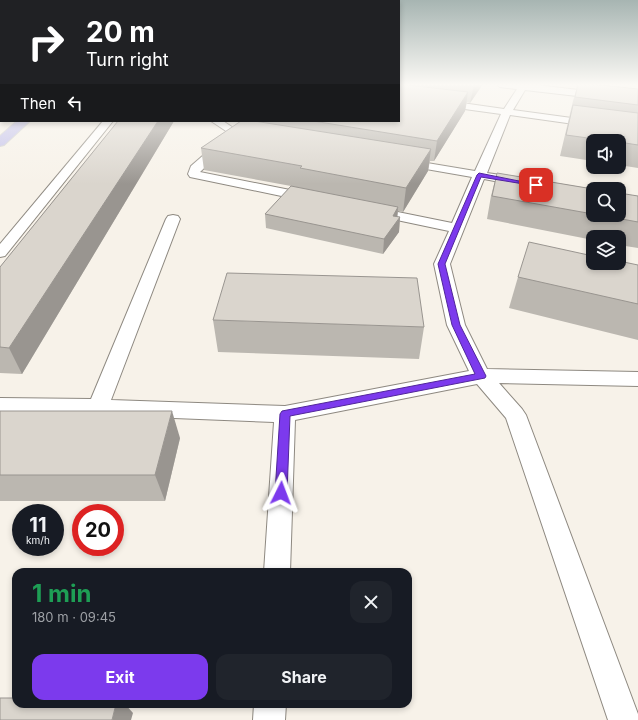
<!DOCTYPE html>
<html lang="en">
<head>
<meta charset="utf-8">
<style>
  :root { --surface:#171b24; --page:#20242c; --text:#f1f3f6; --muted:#9ea1a6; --accent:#7c3aed }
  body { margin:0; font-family:Inter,sans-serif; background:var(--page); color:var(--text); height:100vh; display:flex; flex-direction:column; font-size:15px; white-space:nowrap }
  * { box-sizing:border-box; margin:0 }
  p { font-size:13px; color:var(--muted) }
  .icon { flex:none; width:22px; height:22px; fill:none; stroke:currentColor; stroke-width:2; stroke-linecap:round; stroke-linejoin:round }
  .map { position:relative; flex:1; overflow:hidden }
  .details { position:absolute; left:12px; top:568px; width:400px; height:140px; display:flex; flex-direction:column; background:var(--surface); border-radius:12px; box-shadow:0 2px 6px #0003 }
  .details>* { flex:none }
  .banner { position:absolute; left:0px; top:0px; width:400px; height:122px; box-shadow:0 2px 6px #0003; background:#202124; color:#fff; overflow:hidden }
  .controls { position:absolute; left:586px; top:134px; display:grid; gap:8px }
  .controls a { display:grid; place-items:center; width:40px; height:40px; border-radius:8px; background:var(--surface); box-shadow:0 2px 6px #0003; font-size:20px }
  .speed { position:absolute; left:12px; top:504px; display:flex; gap:8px; font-size:20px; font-weight:700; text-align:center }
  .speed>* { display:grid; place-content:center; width:52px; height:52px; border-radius:50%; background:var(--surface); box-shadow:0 2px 6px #0003; line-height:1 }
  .speed small { font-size:10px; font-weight:400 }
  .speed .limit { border:6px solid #d22; background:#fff; color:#111 }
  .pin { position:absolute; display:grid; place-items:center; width:34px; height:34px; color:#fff; margin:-17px; border-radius:8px; box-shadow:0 2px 6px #0006 }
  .me { position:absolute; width:44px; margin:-22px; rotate:3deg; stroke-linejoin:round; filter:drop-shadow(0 0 3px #0008) }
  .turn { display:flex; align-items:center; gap:14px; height:84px; padding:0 20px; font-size:18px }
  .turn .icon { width:52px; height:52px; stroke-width:2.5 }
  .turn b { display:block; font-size:28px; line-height:34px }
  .then { display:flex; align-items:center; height:38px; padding:0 20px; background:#0003; gap:8px; font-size:15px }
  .round { display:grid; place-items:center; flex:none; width:42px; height:42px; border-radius:12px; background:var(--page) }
  .overview { display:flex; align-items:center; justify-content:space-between; height:68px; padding:0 20px }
  h1 { font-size:24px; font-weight:700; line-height:30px; color:#1e9e55 }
  .action { display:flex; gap:8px; margin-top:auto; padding:8px 20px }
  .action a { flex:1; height:46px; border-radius:12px; background:var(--accent); color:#fff; font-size:16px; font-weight:700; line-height:46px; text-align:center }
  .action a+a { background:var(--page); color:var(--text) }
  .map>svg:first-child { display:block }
</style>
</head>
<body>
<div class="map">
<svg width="638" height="720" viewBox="0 0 638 720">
  <rect width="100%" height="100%" fill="#f7f2e9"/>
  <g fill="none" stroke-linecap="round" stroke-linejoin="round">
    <g stroke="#8e8981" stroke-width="2">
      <g id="lane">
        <path d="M496 84H528L638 97V103L525 90 513 110 638 127V133L510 115 487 173 521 178 525 179 527 182 525 185 521 186 484 179 450 264 465 325 487 369 638 372V386L499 383 522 409 526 415 638 714V720H608L506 418 477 384 295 420 290 572H264L274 422 98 415 0 414V398L91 399 166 219 168 216 173 215 178 216 180 219 111 400 285 406 469 371 447 325 434 264 449 231 373 215 368 214 366 211 368 208 373 207 452 223 472 177 403 165 399 164 397 162 399 160 403 159 475 171 501 114 399 100V94L504 109 517 89 500 87Z"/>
        <path d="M103 121H113L5 256 0 257V244Z"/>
        <path d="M211 121H223L241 133 200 172 315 195 316 198 315 201 310 202 190 177 188 174 191 166 229 133Z"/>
        <path d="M254 704H286L285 720H253Z"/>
      </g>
    </g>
    <g stroke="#d1d0d0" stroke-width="2">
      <path id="primary" d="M17 121H30L4 145 0 146V136Z"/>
    </g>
    <use href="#lane" fill="#fff" fill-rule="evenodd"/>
    <use href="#primary" fill="#c2c0eb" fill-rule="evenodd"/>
  </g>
  <g fill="#bbb7b0">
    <path d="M399 84H482L481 87 470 103 467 102 465 111 434 161H430L428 171 403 212 398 211 397 217H400L399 232 383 254 266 228 265 214 291 186 204 170 201 148 241 121H399Z"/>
    <path d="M578 84 638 89V168L619 165V141H593V161L560 156 573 101Z"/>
    <path d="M118 121H174L22 374 0 373V267Z"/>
    <path d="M497 173 593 189V215H619L638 196V248L619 245V237H593V240L487 219 491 196Z"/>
    <path d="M638 265V340L509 308 518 277Z"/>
    <path d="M213 320 424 327 419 359 218 352Z"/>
    <path d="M0 411 180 438 165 501H0Z"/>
  </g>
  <g fill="#999590">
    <path d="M474 84H482L481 87 470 103 474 85Z"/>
    <path d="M468 92 465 111 434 161 437 141Z"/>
    <path d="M158 121H174L22 374 9 348Z"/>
    <path d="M431 149 428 171 403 212 406 188Z"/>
    <path d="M398 207 397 222 400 217 399 232 383 254 384 239 393 216Z"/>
    <path d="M172 411 180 438 165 501 155 475Z"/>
    <path d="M116 704H125L133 713 131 720H112Z"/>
  </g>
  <g fill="#dad5cd" stroke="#999590">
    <path d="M399 84 468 92 437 141 313 121H399Z"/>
    <path d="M465 84H474V85Z"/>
    <path d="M578 84H591L638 89V105L575 97Z"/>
    <path d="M573 105 638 113V145L619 142V141H610L566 135Z"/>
    <path d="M118 121H158L9 348 0 347V267Z"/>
    <path d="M241 121H254L431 149 406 188 300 168 302 166 201 148Z"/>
    <path d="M497 173 593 189V214L492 196Z"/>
    <path d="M291 186 398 207 393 216 400 217 384 239 265 214Z"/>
    <path d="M619 193 638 196V222L600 215H619Z"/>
    <path d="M529 242 593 256V263H619V261L638 265V304L518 277Z"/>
    <path d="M227 273 417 278 424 327 213 320Z"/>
    <path d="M0 411H172L155 475H0Z"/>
    <path d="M0 698H16V704H116L112 720H0Z"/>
  </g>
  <linearGradient id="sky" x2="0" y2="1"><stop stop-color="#a7b5b2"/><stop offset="0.46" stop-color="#fbf9f5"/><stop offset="1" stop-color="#fbf9f5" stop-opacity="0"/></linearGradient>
  <rect width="638" height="184" fill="url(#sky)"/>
  <path fill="#7c3aed" stroke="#51269a" d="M479 173 539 185 536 186 481 177 445 264 460 325 486 376 485 378 290 416 287 493 285 496 281 498 277 496 275 493 280 414 282 411 475 374 452 325 438 264 477 175Z"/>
</svg>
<div class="controls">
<a><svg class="icon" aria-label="sound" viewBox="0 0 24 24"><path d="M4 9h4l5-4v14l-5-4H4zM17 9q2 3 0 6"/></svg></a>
<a><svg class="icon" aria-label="search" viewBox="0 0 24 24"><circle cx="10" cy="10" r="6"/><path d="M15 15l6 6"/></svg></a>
<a><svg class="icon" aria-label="layers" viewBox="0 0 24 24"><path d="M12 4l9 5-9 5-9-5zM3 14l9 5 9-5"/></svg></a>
</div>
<div class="speed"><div>11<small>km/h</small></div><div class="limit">20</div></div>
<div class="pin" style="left:536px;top:185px;background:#d93025"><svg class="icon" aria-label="arrive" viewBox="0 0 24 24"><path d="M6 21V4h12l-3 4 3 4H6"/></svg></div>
<svg class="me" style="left:281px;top:493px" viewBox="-20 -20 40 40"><path d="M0-17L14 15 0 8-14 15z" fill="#7c3aed" stroke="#fff" stroke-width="4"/></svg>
<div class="banner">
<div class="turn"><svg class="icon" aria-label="right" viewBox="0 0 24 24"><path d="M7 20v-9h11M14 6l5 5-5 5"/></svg><div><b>20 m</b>Turn right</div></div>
<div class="then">Then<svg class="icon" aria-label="left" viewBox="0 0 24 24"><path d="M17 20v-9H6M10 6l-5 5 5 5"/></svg></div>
</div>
<section class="details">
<div class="overview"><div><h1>1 min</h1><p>180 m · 09:45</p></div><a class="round"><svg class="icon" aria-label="close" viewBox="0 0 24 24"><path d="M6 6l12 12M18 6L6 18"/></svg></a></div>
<div class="action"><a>Exit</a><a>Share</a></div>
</section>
</div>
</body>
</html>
